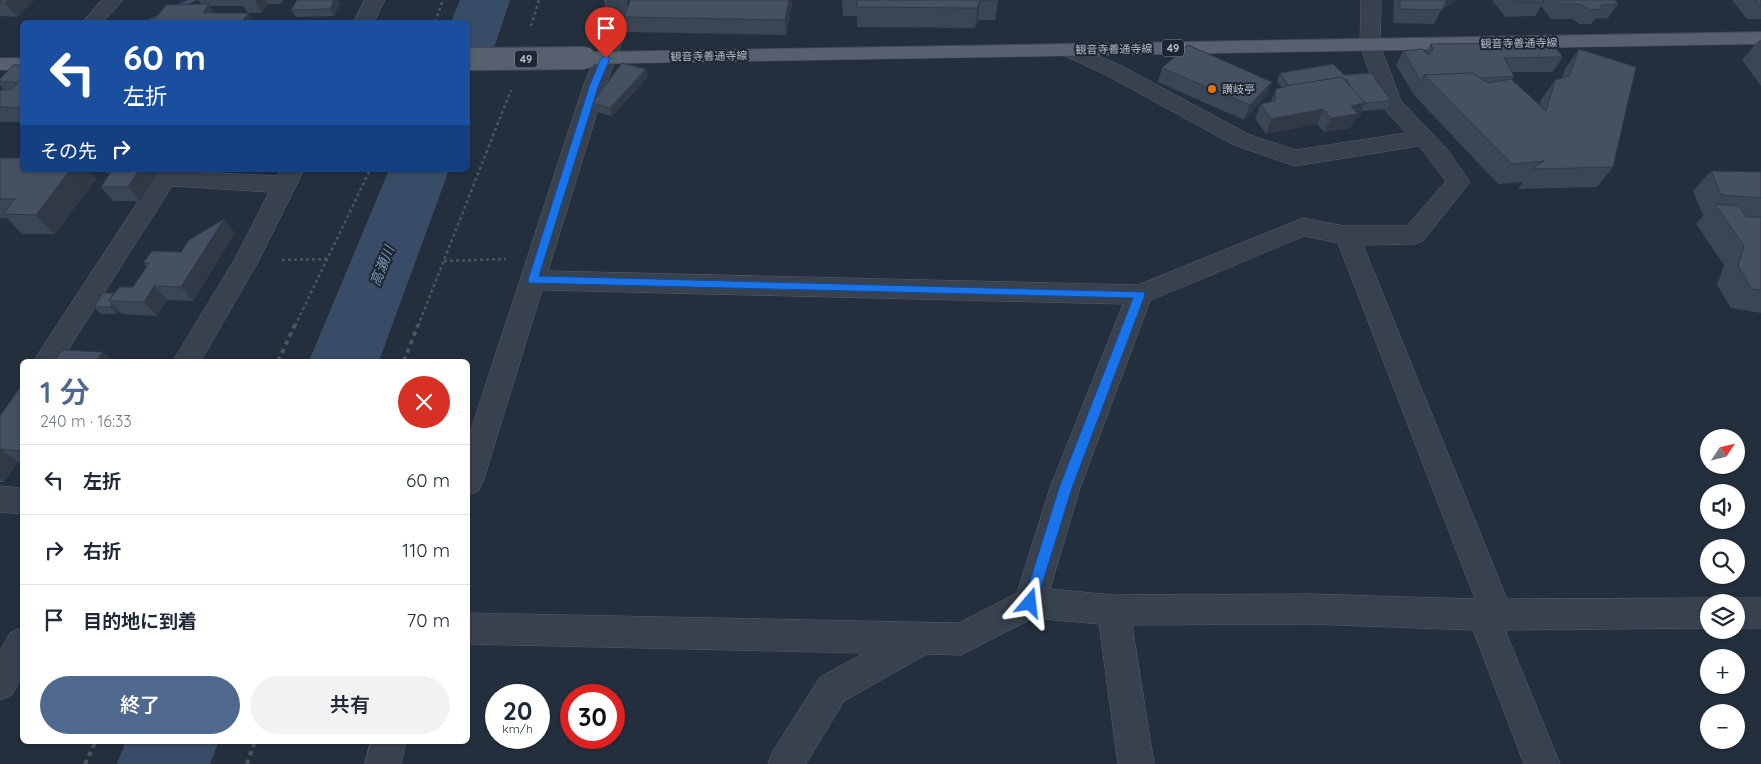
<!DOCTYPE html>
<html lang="ja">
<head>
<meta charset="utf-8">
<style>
  :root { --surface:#fff; --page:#f2f2f3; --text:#1f2937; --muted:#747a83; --line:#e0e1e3; --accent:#4f688e }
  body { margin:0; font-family:Quicksand,"Noto Sans JP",sans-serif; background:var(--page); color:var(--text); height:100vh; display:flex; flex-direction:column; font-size:19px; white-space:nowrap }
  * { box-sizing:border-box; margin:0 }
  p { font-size:16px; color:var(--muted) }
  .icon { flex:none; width:28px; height:28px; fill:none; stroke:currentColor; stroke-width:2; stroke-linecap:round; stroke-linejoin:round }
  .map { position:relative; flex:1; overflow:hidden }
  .panel { position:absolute; left:20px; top:359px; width:450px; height:385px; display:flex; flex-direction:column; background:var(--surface); border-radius:8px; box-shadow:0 1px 4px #0004 }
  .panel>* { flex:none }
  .hud { position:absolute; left:20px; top:20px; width:450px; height:152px; border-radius:8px; box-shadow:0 1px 4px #0004; background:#1a4fa0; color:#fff; overflow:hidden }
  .needle { width:32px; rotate:55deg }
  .fabs { position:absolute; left:1700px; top:429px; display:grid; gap:10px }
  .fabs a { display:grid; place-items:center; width:45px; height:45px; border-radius:50%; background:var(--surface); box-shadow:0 1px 4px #0004; font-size:25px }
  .speed { position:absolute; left:485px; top:684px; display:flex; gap:10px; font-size:25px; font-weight:700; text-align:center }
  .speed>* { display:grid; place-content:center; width:65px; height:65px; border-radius:50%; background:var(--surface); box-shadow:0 1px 4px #0004; line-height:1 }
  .speed small { font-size:12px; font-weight:400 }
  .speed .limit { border:8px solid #d22; background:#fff; color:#111 }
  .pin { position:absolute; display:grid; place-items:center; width:42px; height:42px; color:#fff; margin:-51px -21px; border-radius:50% 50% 50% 0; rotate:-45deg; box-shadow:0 0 5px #0007 }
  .pin .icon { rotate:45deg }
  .me { position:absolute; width:55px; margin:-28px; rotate:17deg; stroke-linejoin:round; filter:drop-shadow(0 0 4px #0008) }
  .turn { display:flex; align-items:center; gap:18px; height:105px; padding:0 20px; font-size:22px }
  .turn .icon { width:65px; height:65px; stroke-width:2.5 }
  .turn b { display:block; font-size:35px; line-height:42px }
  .then { display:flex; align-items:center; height:48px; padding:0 20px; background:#0003; gap:10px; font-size:19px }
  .round { display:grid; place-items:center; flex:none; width:52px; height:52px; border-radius:26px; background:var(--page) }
  .head { display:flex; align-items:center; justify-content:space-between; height:85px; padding:0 20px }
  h1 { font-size:30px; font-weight:600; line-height:38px; color:var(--accent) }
  .cta { display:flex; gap:10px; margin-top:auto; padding:10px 20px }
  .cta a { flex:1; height:58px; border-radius:30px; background:var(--accent); color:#fff; font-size:20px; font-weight:600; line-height:58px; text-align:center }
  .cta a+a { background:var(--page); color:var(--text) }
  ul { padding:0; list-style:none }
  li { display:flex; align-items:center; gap:15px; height:70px; padding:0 20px; border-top:1px solid var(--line) }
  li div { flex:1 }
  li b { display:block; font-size:19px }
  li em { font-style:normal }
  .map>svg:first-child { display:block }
</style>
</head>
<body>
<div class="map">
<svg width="1761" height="764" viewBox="0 0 1761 764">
  <rect width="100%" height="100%" fill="#242f3e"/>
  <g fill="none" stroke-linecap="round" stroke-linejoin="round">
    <path fill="#394c67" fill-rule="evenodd" d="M187 0H197L153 22H144Z"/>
    <g fill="#394c67" fill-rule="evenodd">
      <path d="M460 0H510L495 45 487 56 468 61V22H451Z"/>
      <path d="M389 170H449L379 361H309Z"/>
      <path d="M126 741H219L210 764H117Z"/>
    </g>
    <g stroke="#565f6c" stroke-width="1">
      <g id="minor">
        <path d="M102 0H123L103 22H83Z"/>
        <path d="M365 0H385L374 22H354Z"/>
        <path d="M606 0H626L627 29 605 87 548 271 1138 285 1303 218 1344 226H1407L1446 181 1419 146 1295 166 1234 145 1108 76 1061 54 1058 50 1061 46 1068 44 1075 46 1122 66 1250 135 1296 150 1406 133 1380 104 1360 45 1361 0H1381L1380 45 1401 101 1446 148 1470 182 1423 241 1414 244 1363 245 1507 599 1709 598 1721 602H1709V628L1505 630 1560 764H1524L1473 630 1310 624 1132 625 1154 764H1118L1099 624 1033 618 961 655 927 654 844 701 806 764H768L773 751 820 677 864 653 468 644V613L959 623 1017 593 1050 488 1123 304 542 290 483 482 478 491 468 495V439L583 87 607 29ZM1305 236 1338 243 1475 599 1310 594 1113 595 1050 589 1080 488 1150 301Z"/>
        <path d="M159 170 277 176 280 170H304L259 260 201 361H173L236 257 269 192 172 186 61 361H34Z"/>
        <path d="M0 486 22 488V514L0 512Z"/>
        <path d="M1736 598H1761V628H1736V602H1724Z"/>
        <path d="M22 628V676L12 695 0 700V651L10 633Z"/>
        <path d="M371 741H406L401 764H365Z"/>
      </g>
    </g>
    <g stroke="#414a57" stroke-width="1">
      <g id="primary">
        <path d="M1761 32V44L585 64 578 62 575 58 578 54 585 52Z"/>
        <rect x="0" y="58" width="22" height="12"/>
      </g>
    </g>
    <g stroke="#44595c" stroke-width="2.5" stroke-dasharray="3 3" stroke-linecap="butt">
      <path d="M435 22 443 0"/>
      <path d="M531 26 539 0"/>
      <path d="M282 260 327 259"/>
      <path d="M444 261 506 259"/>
      <path d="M295 326 370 170"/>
      <path d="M418 326 511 90"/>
    </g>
    <g stroke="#44595c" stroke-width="4" stroke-dasharray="4.5 4.5" stroke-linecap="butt">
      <path d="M278 361 295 325"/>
      <path d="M404 361 418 325"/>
      <path d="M85 764 96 741"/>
      <path d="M247 764 255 741"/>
    </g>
    <use href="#minor" fill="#38414e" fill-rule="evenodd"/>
    <use href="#primary" fill="#56606e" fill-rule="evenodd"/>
    <g stroke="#414a57" stroke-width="24" stroke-linecap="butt">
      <path id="primary-bridge" d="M468 59 585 58"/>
    </g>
    <use href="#primary-bridge" stroke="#56606e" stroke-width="22"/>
  </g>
  <g fill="#3b4654">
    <path d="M0 0H34L17 17 0 16Z"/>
    <path d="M198 0H283L281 4H268L262 13H248L243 6H210L214 13H248L254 22H153L201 4Z"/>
    <path d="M630 0H791L792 4 786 35 628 32 624 17Z"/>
    <path d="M842 0H998L995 20H978L975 28 857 27V16H843Z"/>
    <path d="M1394 0H1455L1454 2 1442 9 1434 24 1393 23Z"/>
    <path d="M1492 0H1615L1618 4 1608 18 1595 19 1591 24H1579L1572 19H1551L1541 6 1535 16 1505 17Z"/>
    <path d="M1732 0H1761V19H1747Z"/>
    <path d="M340 3 334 16 296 17 291 10Z"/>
    <path d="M1759 40H1761V86L1742 60Z"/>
    <path d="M1431 44 1563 57 1553 72H1512L1514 76 1512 80 1540 105 1541 100 1555 80 1562 78 1565 69 1579 49 1613 167 1597 187 1518 189 1523 182 1498 184 1414 95 1396 65 1403 51 1426 52Z"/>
    <path d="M22 65V122H0V90H4L0 85V79Z"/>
    <path d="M1162 68 1272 82 1266 96 1244 120 1158 82Z"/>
    <path d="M646 69 648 77 612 116 594 111 592 103Z"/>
    <path d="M1280 73 1344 75 1391 101 1388 109 1362 111 1358 118H1355L1350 128 1324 132 1317 124 1266 134 1255 118 1261 104 1271 101 1276 89 1282 88 1277 81Z"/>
    <path d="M0 158 22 170H88L96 179 55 234H22L7 218H0Z"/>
    <path d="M104 170H159L140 201H113L101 187 111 173H106Z"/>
    <path d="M250 170H270L269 172Z"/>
    <path d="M1711 171 1761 172V313L1731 308 1717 285 1724 265 1696 224 1704 215H1703L1693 191Z"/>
    <path d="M235 233 193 301 167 300 157 316 122 314 119 311 117 314H101L94 307 114 293 133 287 147 267 143 263 181 252Z"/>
    <path d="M22 385V462H18L4 482H0V416Z"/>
  </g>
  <g fill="#303945">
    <path d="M8 0H34L17 17 5 3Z"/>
    <path d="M255 0H266L268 4 262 13Z"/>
    <path d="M334 0H338L340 3 334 16 330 9Z"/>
    <path d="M789 0H791L792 4 786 35 785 20Z"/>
    <path d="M980 0 978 20 975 28 977 8Z"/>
    <path d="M1447 0H1455L1454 2 1442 9Z"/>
    <path d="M209 4 218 19 203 13Z"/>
    <path d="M248 13 254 22H242Z"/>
    <path d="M646 69 648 77 612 116 610 108Z"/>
    <path d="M1272 82 1266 96 1244 120 1250 105Z"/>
    <path d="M1365 103 1358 118H1355L1350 128 1324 132 1331 118 1351 106Z"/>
    <path d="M1323 109 1317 124 1266 134 1271 119Z"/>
    <path d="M70 170H88L96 179 55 234 36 215Z"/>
    <path d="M139 170H159L140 201 128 187Z"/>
    <path d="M224 219 235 233 193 301 181 287Z"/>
    <path d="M154 286 167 300 157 316 144 302Z"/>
    <path d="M112 304 119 311 117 314 110 307Z"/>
    <path d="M103 352 110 359 109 361H96Z"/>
    <path d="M1 449 18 462 4 482 0 479V450Z"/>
  </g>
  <g fill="#455162" stroke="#303945">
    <path d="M0 0H8L5 3 0 2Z"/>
    <path d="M297 0H334L330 9 291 10Z"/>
    <path d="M630 0H789L785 20 624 17Z"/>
    <path d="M857 0H998H980L977 8 857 7Z"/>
    <path d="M1400 0H1447L1442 10 1400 9Z"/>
    <path d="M1512 0H1543L1544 2H1514Z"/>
    <path d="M1556 0H1615L1618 4 1601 5V9L1589 10 1581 4H1560Z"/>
    <path d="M1755 0H1761V5H1759Z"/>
    <path d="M209 4 203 13H248L242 22H153L166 5Z"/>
    <path d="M1552 43 1563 57 1504 58 1514 76 1480 78 1473 73 1424 75 1421 81 1403 51 1422 49 1429 55 1433 49 1431 44Z"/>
    <path d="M1188 45 1272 82 1250 105 1162 68Z"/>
    <path d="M1579 49 1636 67 1613 167 1532 169 1544 161 1512 164 1424 75 1473 73 1488 83 1511 79 1546 111 1555 80 1569 76Z"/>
    <path d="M622 63 646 69 610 108 592 103Z"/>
    <path d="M1333 64 1344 75 1371 73 1391 101 1365 103 1353 90 1346 79 1344 80 1342 77 1289 86 1280 73Z"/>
    <path d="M13 65H22V108L0 107V90H11L18 82H0V79Z"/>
    <path d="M1342 77 1365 103 1351 106 1358 114 1331 118 1323 109 1271 119 1261 104 1275 101 1276 89 1291 85Z"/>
    <path d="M0 158H22V170H70L36 215 3 214 15 199H0Z"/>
    <path d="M112 170H139L128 187H101Z"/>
    <path d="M1711 171 1761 172V198L1721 195Z"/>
    <path d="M1715 204 1739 206 1746 217H1761V290L1752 289 1738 266 1744 246Z"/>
    <path d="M224 219 181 287 154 286 144 302 109 301 119 287H133L149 263H143L152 251 181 252 189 240Z"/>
    <path d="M103 293H114L109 301 112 304 110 307H94Z"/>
    <path d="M62 350 103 352 96 361H54Z"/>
    <path d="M22 385V451L1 449 0 450V416Z"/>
  </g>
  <path fill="#1a73e8" stroke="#114b97" d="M606 55 610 58 598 87 539 276 1144 292 1145 295 1072 488 1035 607 1030 609 1025 607 1023 603 1059 488 1133 298 529 283 528 280 589 87 601 58Z"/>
  <circle fill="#e8710a" stroke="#1d2633" stroke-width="2" cx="1212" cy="89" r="5"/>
  <g text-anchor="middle" stroke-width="4" stroke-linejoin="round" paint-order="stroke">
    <g font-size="11" fill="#b4bcc9" stroke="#1d2633">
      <text transform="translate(1519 43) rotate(-1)" y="4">観音寺善通寺線</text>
      <text transform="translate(1114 49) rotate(-1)" y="4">観音寺善通寺線</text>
      <text transform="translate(709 56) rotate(-1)" y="4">観音寺善通寺線</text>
    </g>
    <g fill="#1d2633" stroke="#878f9c" stroke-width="1">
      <rect x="1162" y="39.5" width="22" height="17" rx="4"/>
      <rect x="515" y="50.5" width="22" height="17" rx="4"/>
    </g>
    <g font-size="11" font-weight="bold" fill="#b4bcc9">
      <text x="1173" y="52">49</text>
      <text x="526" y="63">49</text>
    </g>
    <g font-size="11" fill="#b4bcc9" stroke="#1d2633" text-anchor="start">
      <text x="1222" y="93">讃岐亭</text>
    </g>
    <g font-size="14" font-style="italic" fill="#7c92b1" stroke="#1d2633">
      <text transform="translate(382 266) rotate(-68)" y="5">高瀬川</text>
    </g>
  </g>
</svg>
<div class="fabs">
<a><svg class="needle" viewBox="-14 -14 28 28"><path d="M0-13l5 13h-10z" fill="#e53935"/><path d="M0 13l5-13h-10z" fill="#747a83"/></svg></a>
<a><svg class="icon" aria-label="sound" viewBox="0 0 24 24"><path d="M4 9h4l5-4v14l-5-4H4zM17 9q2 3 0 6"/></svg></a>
<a><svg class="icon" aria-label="search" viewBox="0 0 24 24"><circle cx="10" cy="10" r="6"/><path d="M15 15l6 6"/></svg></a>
<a><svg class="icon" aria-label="layers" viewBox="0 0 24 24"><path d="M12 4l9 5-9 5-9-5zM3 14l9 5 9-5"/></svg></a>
<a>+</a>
<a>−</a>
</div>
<div class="speed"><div>20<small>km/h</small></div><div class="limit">30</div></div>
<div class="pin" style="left:606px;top:58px;background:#d93025"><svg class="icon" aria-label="arrive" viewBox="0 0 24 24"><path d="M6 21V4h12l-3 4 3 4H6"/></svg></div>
<svg class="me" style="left:1030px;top:603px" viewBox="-20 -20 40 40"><path d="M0-17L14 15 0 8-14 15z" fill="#1a73e8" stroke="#fff" stroke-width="4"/></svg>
<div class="hud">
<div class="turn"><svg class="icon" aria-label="left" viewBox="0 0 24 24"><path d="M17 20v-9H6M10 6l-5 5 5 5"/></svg><div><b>60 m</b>左折</div></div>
<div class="then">その先<svg class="icon" aria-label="right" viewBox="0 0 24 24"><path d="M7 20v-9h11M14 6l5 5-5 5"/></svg></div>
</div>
<section class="panel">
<div class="head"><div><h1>1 分</h1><p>240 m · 16:33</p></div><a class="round" style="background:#d93025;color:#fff"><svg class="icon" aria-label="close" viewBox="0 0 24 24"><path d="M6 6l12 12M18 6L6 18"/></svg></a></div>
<ul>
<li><svg class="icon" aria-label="left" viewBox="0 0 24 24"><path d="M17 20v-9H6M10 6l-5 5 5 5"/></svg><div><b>左折</b></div><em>60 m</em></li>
<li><svg class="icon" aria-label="right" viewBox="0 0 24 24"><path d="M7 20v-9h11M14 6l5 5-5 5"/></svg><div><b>右折</b></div><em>110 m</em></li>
<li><svg class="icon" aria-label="arrive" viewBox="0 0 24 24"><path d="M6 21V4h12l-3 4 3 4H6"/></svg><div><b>目的地に到着</b></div><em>70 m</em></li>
</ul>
<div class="cta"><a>終了</a><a>共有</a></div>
</section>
</div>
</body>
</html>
